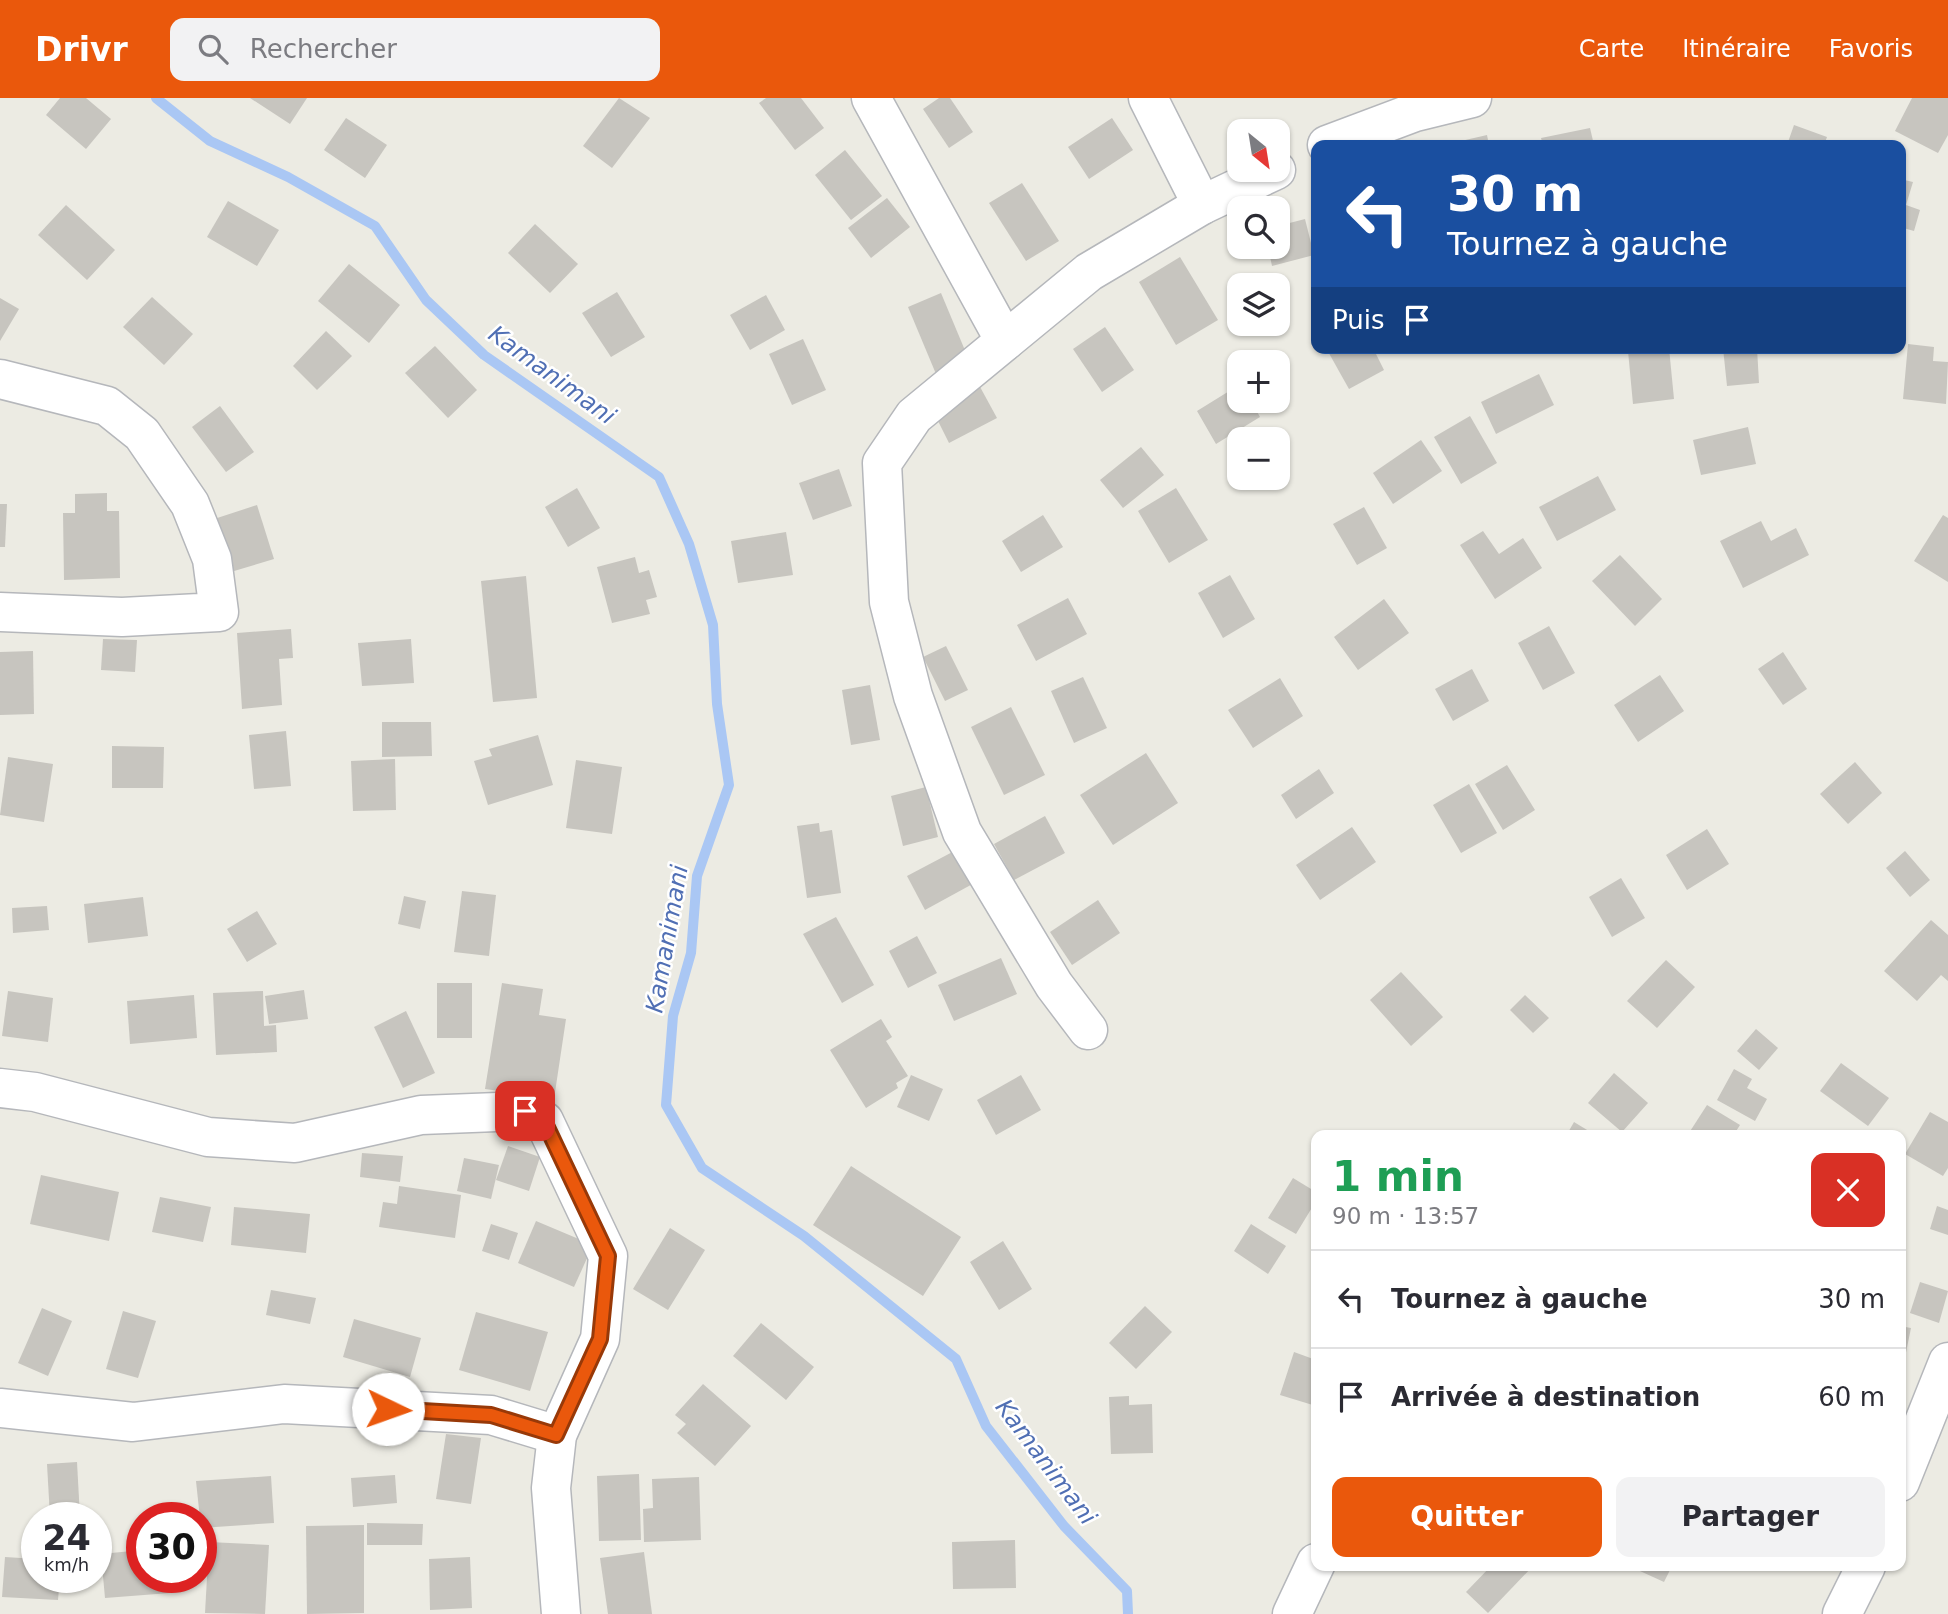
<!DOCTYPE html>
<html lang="fr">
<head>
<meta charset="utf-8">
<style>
  :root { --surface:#fff; --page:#f2f2f3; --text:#2b2b33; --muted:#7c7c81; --line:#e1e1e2; --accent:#ea580c }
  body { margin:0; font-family:"DejaVu Sans",sans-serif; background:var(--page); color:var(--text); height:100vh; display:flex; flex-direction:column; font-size:26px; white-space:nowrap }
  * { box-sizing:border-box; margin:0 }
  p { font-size:23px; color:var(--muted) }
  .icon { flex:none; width:38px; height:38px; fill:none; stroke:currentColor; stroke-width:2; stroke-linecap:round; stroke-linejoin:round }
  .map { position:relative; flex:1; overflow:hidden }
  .details { position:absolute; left:1311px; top:1032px; width:595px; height:441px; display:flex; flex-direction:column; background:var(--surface); border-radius:14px; box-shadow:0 2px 5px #0004 }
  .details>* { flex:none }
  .guide { position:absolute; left:1311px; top:42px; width:595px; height:214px; border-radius:14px; box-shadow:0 2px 5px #0004; background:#1a4fa0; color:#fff; overflow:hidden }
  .needle { width:46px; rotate:150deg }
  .fabs { position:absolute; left:1227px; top:21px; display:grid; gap:14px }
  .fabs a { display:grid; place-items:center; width:63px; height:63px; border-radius:14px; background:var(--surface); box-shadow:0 2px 5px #0004; font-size:35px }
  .speed { position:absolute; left:21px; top:1404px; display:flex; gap:14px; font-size:35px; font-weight:700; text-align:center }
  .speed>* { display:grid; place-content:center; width:91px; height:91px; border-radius:50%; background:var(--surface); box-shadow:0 2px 5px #0004; line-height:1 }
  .speed small { font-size:18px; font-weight:400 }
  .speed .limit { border:10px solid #d22; background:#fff; color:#111 }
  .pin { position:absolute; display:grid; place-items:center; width:60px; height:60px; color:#fff; margin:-30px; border-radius:14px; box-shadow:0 4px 10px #0006 }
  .me { position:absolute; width:77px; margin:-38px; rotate:93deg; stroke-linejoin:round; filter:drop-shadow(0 0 5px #0008) }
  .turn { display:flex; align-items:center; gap:24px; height:147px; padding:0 21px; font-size:32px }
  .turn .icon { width:91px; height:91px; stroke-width:2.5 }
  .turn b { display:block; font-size:49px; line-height:60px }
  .then { display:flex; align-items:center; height:66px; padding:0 21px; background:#0003; gap:14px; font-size:26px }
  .round { display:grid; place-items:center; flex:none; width:74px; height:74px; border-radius:14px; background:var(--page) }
  .overview { display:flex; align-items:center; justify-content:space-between; height:119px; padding:0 21px }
  h1 { font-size:42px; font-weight:700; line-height:52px; color:#1e9e55 }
  .button { display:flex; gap:14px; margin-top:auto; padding:14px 21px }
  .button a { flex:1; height:80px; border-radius:14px; background:var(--accent); color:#fff; font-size:28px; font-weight:700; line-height:80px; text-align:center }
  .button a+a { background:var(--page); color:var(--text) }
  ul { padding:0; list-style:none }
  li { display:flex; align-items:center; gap:21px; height:98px; padding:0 21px; border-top:2px solid var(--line) }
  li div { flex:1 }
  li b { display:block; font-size:26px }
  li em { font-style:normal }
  header { display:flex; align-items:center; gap:42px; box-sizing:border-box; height:98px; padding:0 35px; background:var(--accent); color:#fff }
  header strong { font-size:33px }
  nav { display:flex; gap:38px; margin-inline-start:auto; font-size:24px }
  .search { width:490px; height:63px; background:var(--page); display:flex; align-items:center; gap:18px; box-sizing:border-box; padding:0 24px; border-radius:14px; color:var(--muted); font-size:26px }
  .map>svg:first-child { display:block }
</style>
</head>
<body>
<header>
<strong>Drivr</strong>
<div class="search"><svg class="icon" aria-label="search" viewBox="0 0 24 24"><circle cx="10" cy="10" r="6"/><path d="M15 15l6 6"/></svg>Rechercher</div>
<nav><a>Carte</a><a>Itinéraire</a><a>Favoris</a></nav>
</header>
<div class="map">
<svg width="1948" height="1516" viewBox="0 0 1948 1516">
  <rect width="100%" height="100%" fill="#ecebe3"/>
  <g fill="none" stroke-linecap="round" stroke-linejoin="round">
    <path stroke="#aac7f4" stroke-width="10" d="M156 0 210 43 288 79 375 128 426 202 484 257 659 379 689 446 713 527 717 606 729 687 697 778 691 855 673 918 666 1007 702 1070 804 1138 956 1261 986 1328 1064 1428 1127 1493 1128 1516"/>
  </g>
  <g fill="#c7c5bf">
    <path d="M60 0H86L111 21 86 51 46 17Z"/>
    <path d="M250 0H307L290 26Z"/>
    <path d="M619 0 650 20 612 70 583 48Z"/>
    <path d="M766 0H801L824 30 795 52 759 5Z"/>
    <path d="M939 0H950L973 34 949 50 923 11Z"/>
    <path d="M1912 0H1948V37L1938 55 1895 33Z"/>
    <path d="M346 20 387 47 365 80 324 52Z"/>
    <path d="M1112 20 1133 52 1089 81 1068 49Z"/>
    <path d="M1794 27 1827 39 1824 47H1787Z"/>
    <path d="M1590 30 1594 47H1543L1541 40Z"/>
    <path d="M1487 37 1489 47H1449L1448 46Z"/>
    <path d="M845 52 882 98 851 122 815 77Z"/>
    <path d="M1900 81 1913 84 1906 107 1920 112 1914 133 1900 129Z"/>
    <path d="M1022 85 1059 143 1026 163 989 105Z"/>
    <path d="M887 100 910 129 871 160 848 130Z"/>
    <path d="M228 103 279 132 257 168 207 139Z"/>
    <path d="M66 107 115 152 87 182 38 137Z"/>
    <path d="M1305 121 1314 157 1272 168 1268 149H1278V128Z"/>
    <path d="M535 126 578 166 550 195 508 155Z"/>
    <path d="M1180 159 1218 222 1176 247 1139 184Z"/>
    <path d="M349 166 400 207 369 245 318 203Z"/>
    <path d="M617 194 645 239 611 259 582 215Z"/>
    <path d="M941 195 969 262 936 276 908 209Z"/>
    <path d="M766 197 785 232 750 252 730 217Z"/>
    <path d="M152 199 193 236 164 267 123 229Z"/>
    <path d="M0 200 19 211 0 243Z"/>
    <path d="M1105 229 1134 272 1102 294 1073 251Z"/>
    <path d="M326 233 352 258 317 292 293 268Z"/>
    <path d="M803 241 826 292 792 307 769 256Z"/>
    <path d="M1908 246 1934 249 1933 263 1948 264 1946 306 1903 301Z"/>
    <path d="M435 248 477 292 448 320 405 275Z"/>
    <path d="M1326 250H1373L1384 272 1349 291Z"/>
    <path d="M1669 250 1674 301 1633 306 1628 253Z"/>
    <path d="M1723 250H1757L1759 285 1727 288Z"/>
    <path d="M1539 276 1554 307 1496 336 1481 304Z"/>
    <path d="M979 287 997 320 949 345 932 311Z"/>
    <path d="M1239 287V303H1251L1260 319 1216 346 1197 313Z"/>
    <path d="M220 308 254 354 226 374 192 329Z"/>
    <path d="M1470 318 1497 365 1461 386 1434 339Z"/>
    <path d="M1748 329 1756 366 1701 377 1693 342Z"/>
    <path d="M1421 342 1442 373 1393 406 1373 375Z"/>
    <path d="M1141 349 1164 377 1123 410 1100 382Z"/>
    <path d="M839 371 852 408 813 422 799 385Z"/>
    <path d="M1598 378 1616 412 1557 443 1539 409Z"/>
    <path d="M577 390 600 430 568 449 545 409Z"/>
    <path d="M1176 390 1208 442 1169 465 1138 413Z"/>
    <path d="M107 395V413H119L120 480 64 482 63 415H75V396Z"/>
    <path d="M0 406H7L5 449H0Z"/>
    <path d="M257 407 274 461 224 476 208 423Z"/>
    <path d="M1364 409 1387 450 1357 467 1333 426Z"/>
    <path d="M1043 417 1063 449 1021 474 1002 443Z"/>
    <path d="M1943 417 1948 420V484L1914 463Z"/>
    <path d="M1761 423 1771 443 1796 430 1809 457 1743 490 1720 443Z"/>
    <path d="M1483 433 1499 456 1523 440 1542 470 1495 501 1460 447Z"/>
    <path d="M786 434 793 477 738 485 731 443Z"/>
    <path d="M1620 457 1662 501 1635 528 1592 483Z"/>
    <path d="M635 459 639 475 649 472 657 499 646 502 650 516 612 525 597 469Z"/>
    <path d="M1230 477 1255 521 1223 540 1198 495Z"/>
    <path d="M526 478 537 600 493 604 481 483Z"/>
    <path d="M1068 500 1087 536 1036 563 1017 527Z"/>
    <path d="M1384 501 1409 535 1358 572 1334 539Z"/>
    <path d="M1549 528 1575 575 1543 592 1518 545Z"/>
    <path d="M291 531 293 560 279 561 282 607 242 611 237 535Z"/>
    <path d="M103 541 137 542 135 574 101 572Z"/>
    <path d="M411 541 414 585 362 588 358 545Z"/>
    <path d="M946 548 968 592 945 603 923 559Z"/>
    <path d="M33 553 34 616 0 617V554Z"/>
    <path d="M1783 554 1807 591 1783 607 1758 571Z"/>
    <path d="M1472 571 1489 603 1453 623 1435 591Z"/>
    <path d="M1660 577 1684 613 1638 644 1614 607Z"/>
    <path d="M1083 579 1107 630 1074 645 1051 593Z"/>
    <path d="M1280 580 1303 618 1253 650 1228 612Z"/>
    <path d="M870 587 880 642 851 647 842 592Z"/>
    <path d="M1011 609 1045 677 1004 697 971 629Z"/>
    <path d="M382 624H431L432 658 382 659Z"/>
    <path d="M286 633 291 688 254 691 249 637Z"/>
    <path d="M538 637 553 687 488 707 474 663 492 658 489 651Z"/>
    <path d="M112 648 164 649 163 690H112Z"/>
    <path d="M1146 655 1178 705 1113 747 1080 697Z"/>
    <path d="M8 659 53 666 44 724 0 717Z"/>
    <path d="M395 661 396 712 353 713 351 663Z"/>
    <path d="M576 662 622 669 612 736 566 730Z"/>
    <path d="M1855 664 1882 695 1848 726 1820 696Z"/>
    <path d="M1507 667 1535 712 1503 732 1475 686Z"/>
    <path d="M1319 671 1334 695 1296 721 1281 697Z"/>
    <path d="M1469 686 1497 735 1461 755 1433 707Z"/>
    <path d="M926 689 938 739 903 748 891 698Z"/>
    <path d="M1045 718 1065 755 1014 782 994 746Z"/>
    <path d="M819 725 820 734 832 732 841 795 807 800 797 728Z"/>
    <path d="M1352 729 1376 764 1320 802 1296 767Z"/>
    <path d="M1707 731 1729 766 1687 792 1666 757Z"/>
    <path d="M960 750 978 783 925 812 907 778Z"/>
    <path d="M1905 753 1930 782 1910 799 1886 770Z"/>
    <path d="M1621 780 1645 820 1612 839 1589 799Z"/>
    <path d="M462 793 496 797 489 858 454 854Z"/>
    <path d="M404 798 426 803 420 831 398 826Z"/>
    <path d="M143 799 148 838 88 845 84 806Z"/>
    <path d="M1098 802 1120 835 1072 867 1050 834Z"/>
    <path d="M47 808 49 832 13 835 12 810Z"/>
    <path d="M257 813 277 846 247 864 227 831Z"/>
    <path d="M836 819 874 887 842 905 803 836Z"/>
    <path d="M1931 822 1948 837V883L1941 877 1917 903 1884 873Z"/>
    <path d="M917 838 937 875 908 890 889 853Z"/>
    <path d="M1001 860 1017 896 954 923 938 887Z"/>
    <path d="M1666 862 1695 889 1657 930 1627 903Z"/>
    <path d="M1401 874 1443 919 1411 948 1370 902Z"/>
    <rect x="437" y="885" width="35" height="55"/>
    <path d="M502 885 543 891 539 917 566 921 554 1001 485 991Z"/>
    <path d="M304 892 308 921 269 926 265 898Z"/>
    <path d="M8 893 53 900 48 944 2 938Z"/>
    <path d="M263 893 264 928 276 927 277 954 216 957 213 895Z"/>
    <path d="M194 897 197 940 130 946 127 903Z"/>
    <path d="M1525 897 1549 920 1533 935 1510 912Z"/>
    <path d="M406 913 435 975 403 990 374 929Z"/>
    <path d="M881 921 892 939 886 943 908 978 896 985 898 990 866 1010 830 952Z"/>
    <path d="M1756 931 1778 950 1759 972 1737 953Z"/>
    <path d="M1841 965 1889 1000 1868 1028 1820 993Z"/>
    <path d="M1734 971 1752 981 1747 990 1767 1001 1755 1023 1717 1002Z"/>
    <path d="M1614 975 1648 1005 1622 1034 1588 1005Z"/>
    <path d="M911 977 943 991 929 1023 897 1009Z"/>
    <path d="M1021 977 1041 1012 996 1037 977 1002Z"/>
    <path d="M1707 1007 1740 1027 1733 1038H1687Z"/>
    <path d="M1930 1014 1948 1024V1070L1943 1078 1905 1056Z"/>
    <path d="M1574 1024 1597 1038H1566Z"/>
    <path d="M508 1048 540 1059 529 1093 496 1082Z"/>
    <path d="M362 1055 403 1058 400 1084 360 1079Z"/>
    <path d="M464 1060 499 1067 491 1101 457 1093Z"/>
    <path d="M851 1068 961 1139 923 1198 813 1127Z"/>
    <path d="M41 1077 119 1094 109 1143 30 1126Z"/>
    <path d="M1293 1080 1316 1094V1103L1296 1136 1268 1120Z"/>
    <path d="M399 1088 461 1097 455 1140 379 1129 383 1104 397 1106Z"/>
    <path d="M160 1099 211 1109 203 1144 152 1134Z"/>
    <path d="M1937 1108 1948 1112V1137L1930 1131Z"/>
    <path d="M234 1109 310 1116 306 1155 231 1147Z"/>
    <path d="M536 1123 593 1147 574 1189 518 1165Z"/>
    <path d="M491 1126 518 1135 509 1162 482 1153Z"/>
    <path d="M1251 1126 1286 1148 1268 1176 1234 1153Z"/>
    <path d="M670 1130 705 1152 668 1212 633 1191Z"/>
    <path d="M1003 1143 1032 1191 999 1212 970 1164Z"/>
    <path d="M1920 1184 1948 1193 1939 1225 1910 1215Z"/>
    <path d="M271 1192 316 1200 310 1226 266 1217Z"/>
    <path d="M1145 1208 1172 1234 1136 1271 1109 1245Z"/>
    <path d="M42 1210 72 1223 48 1278 18 1265Z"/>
    <path d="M123 1213 156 1223 138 1280 106 1271Z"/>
    <path d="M476 1214 548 1234 530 1293 459 1272Z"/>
    <path d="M354 1221 421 1240 410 1279 343 1259Z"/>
    <path d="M761 1225 814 1269 786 1302 733 1258Z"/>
    <path d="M1900 1228 1911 1230 1903 1269 1900 1268Z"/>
    <path d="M1294 1254 1316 1262V1308L1280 1297Z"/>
    <path d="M703 1286 751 1328 715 1368 677 1335 686 1326 675 1317Z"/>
    <path d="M1129 1298V1307L1152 1306 1153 1355 1111 1356 1109 1299Z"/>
    <path d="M446 1336 481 1340 471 1406 436 1401Z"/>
    <path d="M77 1364 80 1419H50L47 1366Z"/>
    <path d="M639 1376 641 1442 599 1443 597 1378Z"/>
    <path d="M395 1377 397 1405 353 1409 351 1380Z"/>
    <path d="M271 1378 274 1425 201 1430 196 1383Z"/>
    <path d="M699 1379 701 1442 644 1444 643 1411 653 1410 652 1381Z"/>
    <path d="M367 1425 423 1426 422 1447H367Z"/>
    <path d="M364 1427V1515L307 1516 306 1428Z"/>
    <path d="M1015 1442 1016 1490 953 1491 952 1444Z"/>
    <path d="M209 1444 269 1447 265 1516 205 1515Z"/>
    <path d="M142 1452V1479H169L170 1495 105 1500 101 1456Z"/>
    <path d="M644 1454 652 1516H608L600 1460Z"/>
    <path d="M5 1459 37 1461V1479H60L58 1502 2 1499Z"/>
    <path d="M470 1459 472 1510 430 1512 429 1461Z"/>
    <path d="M1491 1468H1533L1488 1515 1466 1494Z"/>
    <path d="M1629 1468H1672L1664 1484Z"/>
  </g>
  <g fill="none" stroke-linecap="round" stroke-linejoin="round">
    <g stroke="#b5b7bb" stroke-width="41">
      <g id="minor">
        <path d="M871 0 1005 243"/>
        <path d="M1148 0 1202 107"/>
        <path d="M1327 47 1415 14 1472 0"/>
        <path d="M0 281 107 308 142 336 190 406 212 461 219 514 122 519 0 514"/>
        <path d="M1088 932 1054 887 962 734 913 598 889 504 882 365 914 318 1089 174 1202 107 1276 72"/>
        <path d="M0 990 35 994 208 1039 295 1045 421 1017 525 1013 544 1023 608 1158 600 1241 557 1337 551 1390 561 1516"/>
        <path d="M0 1310 133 1324 284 1306 491 1317 557 1337"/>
        <path d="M1900 1384 1948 1264"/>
        <path d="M1292 1516 1316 1465"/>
        <path d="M1842 1516 1866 1468"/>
      </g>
    </g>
    <use href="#minor" stroke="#fff" stroke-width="38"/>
  </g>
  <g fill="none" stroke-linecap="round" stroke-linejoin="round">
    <g stroke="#983908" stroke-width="18">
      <path id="route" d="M388 1311 491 1317 556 1337 600 1241 608 1158 544 1023 525 1013"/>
    </g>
    <use href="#route" stroke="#ea580c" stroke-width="12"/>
  </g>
  <g text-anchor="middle" stroke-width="5" stroke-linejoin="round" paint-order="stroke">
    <g font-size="24" font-style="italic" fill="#506fb4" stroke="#fff">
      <text transform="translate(552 277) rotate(36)" y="8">Kamanimani</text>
      <text transform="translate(667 841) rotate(-80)" y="8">Kamanimani</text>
      <text transform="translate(1046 1364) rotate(53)" y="8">Kamanimani</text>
    </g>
  </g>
</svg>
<div class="fabs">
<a><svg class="needle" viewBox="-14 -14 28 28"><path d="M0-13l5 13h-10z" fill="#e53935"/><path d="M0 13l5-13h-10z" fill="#7c7c81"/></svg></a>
<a><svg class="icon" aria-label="search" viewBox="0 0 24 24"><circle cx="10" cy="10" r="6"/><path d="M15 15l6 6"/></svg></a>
<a><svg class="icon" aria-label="layers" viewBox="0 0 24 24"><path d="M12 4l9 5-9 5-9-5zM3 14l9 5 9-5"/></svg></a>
<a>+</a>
<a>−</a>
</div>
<div class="speed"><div>24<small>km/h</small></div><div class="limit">30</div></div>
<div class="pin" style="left:525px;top:1013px;background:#d93025"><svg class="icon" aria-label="arrive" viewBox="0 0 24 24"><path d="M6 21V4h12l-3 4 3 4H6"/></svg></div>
<svg class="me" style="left:388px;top:1311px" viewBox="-20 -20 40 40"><circle r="19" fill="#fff"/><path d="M0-13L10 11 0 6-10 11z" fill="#ea580c"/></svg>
<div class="guide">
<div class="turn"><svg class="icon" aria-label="left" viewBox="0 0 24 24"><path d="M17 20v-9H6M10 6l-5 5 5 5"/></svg><div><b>30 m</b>Tournez à gauche</div></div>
<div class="then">Puis<svg class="icon" aria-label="arrive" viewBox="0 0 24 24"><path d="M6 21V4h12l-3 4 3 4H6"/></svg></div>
</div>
<section class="details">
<div class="overview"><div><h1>1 min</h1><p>90 m · 13:57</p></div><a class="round" style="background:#d93025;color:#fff"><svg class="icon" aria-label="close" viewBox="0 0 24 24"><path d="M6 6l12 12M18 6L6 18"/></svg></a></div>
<ul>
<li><svg class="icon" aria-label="left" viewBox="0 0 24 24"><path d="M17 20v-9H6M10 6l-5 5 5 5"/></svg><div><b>Tournez à gauche</b></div><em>30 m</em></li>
<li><svg class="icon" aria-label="arrive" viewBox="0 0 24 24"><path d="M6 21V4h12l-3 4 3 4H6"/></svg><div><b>Arrivée à destination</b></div><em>60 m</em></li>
</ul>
<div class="button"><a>Quitter</a><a>Partager</a></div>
</section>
</div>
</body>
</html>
